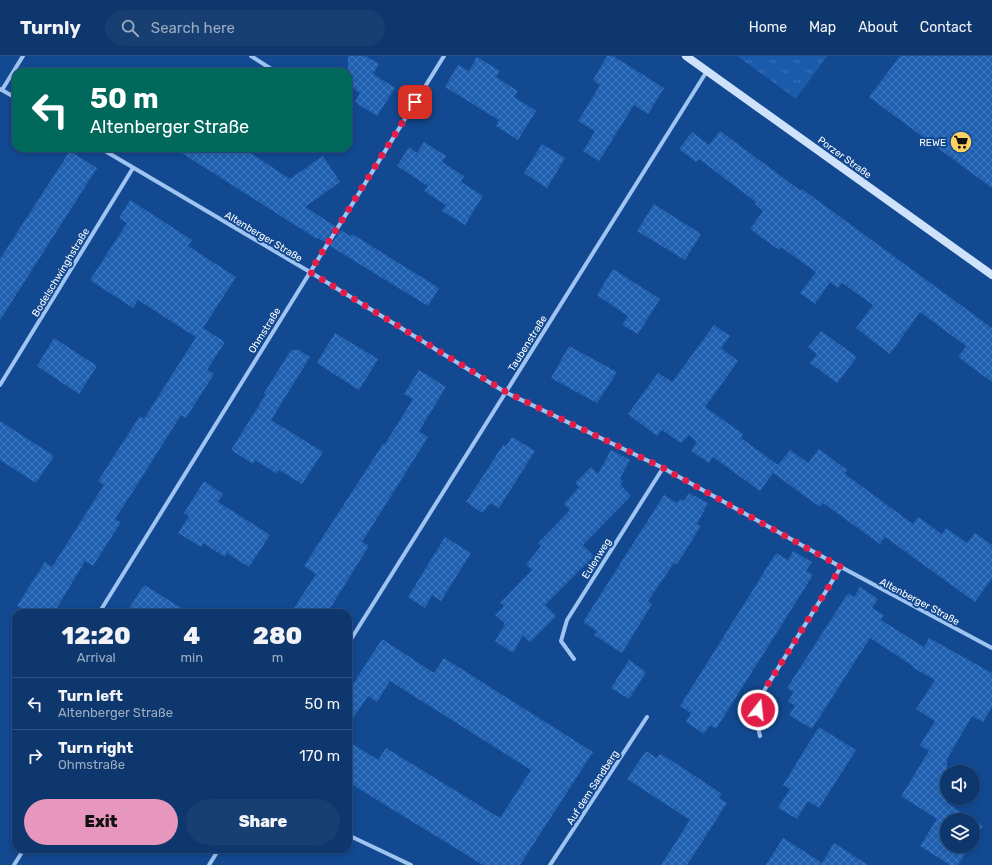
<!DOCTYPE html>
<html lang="en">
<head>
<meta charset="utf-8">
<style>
  :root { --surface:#0e376d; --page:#173f72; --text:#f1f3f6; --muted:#9bacc2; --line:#2e5180; --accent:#e797bd }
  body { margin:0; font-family:Rubik,sans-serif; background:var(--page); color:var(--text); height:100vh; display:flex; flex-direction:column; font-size:15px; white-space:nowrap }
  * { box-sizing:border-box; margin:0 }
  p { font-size:13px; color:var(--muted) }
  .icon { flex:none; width:22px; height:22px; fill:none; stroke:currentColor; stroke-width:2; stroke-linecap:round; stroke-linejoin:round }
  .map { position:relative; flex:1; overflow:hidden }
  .side { position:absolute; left:12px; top:553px; width:340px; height:244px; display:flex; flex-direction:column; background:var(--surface); border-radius:12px; box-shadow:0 2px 6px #0003,0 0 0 1px var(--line) }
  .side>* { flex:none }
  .guide { position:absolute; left:12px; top:12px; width:340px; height:84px; border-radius:12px; box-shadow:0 2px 6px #0003,0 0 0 1px var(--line); background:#00695c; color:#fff; overflow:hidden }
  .controls { position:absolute; left:940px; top:709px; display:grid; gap:8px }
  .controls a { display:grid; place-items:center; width:40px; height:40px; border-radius:50%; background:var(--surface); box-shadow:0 2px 6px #0003,0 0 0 1px var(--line); font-size:20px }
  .pin { position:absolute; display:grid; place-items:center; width:34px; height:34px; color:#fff; margin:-17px; border-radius:8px; box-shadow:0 2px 6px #0006 }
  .me { position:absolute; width:44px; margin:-22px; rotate:16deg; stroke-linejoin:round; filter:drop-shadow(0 0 3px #0008) }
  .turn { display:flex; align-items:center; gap:14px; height:84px; padding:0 12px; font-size:18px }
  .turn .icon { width:52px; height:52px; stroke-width:2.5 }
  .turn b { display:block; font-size:28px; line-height:34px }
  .eta { display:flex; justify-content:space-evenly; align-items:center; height:68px; text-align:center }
  .eta b { font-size:24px; font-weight:800; line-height:28px }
  .action { display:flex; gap:8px; margin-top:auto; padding:8px 12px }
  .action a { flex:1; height:46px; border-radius:24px; background:var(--accent); color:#111; font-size:16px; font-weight:800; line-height:46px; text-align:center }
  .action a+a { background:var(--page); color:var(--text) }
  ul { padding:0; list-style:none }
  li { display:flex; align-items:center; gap:12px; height:52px; padding:0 12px; border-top:1px solid var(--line) }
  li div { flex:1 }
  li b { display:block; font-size:15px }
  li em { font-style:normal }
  header { display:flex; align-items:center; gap:24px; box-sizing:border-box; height:56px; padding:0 20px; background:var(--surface); border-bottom:1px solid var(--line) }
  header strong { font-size:19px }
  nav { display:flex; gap:22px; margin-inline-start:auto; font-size:14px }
  .search { width:280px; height:36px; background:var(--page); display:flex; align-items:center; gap:10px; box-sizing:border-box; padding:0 14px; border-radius:22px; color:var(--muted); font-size:15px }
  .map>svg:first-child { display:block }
</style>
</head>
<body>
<header>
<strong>Turnly</strong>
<div class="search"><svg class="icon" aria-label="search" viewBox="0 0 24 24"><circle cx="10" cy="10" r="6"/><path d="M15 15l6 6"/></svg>Search here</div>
<nav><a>Home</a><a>Map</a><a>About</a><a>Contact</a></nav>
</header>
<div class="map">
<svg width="992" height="809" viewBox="0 0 992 809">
  <defs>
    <pattern id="grass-tufts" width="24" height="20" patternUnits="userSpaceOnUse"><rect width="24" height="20" fill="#1a5bab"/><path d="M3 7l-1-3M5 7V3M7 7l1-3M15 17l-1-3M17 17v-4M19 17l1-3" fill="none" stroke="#3c74b8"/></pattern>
    <pattern id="building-cross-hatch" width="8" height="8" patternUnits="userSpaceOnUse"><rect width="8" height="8" fill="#2060b0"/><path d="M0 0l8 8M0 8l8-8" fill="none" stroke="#4178bc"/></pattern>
  </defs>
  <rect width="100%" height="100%" fill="#124991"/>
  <path fill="url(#grass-tufts)" d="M737 0H827L796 43Z"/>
  <g fill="url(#building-cross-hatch)">
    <path d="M348 0H366L379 8 373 18 395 32 377 60 355 46 360 37 348 29Z"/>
    <path d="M607 0H613L664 32 648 58 634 49 599 105 583 95 595 75 578 65 600 29 593 24Z"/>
    <path d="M900 0H992V132L869 41Z"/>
    <path d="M477 1 500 15 496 21 518 35 514 41 536 55 518 84 496 70 499 64 445 31 458 9 469 15Z"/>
    <path d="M720 75 801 135 802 133 992 272V326L958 301 966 290 920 256 890 298 856 272 873 249 842 227 838 232 830 226 815 248 800 237 816 216 781 191 779 194 750 173 763 155 755 148 756 146 699 103 696 106 679 93 692 76 709 89Z"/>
    <path d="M424 86 446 100 442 106 464 120 461 126 483 140 465 169 442 155 446 149 424 135 428 130 397 110 409 91 417 97Z"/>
    <path d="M542 88 565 102 547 132 524 117Z"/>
    <path d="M174 92H243L290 123 323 100 340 126 305 151 335 170 325 186 318 182 317 183Z"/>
    <path d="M70 95 97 112 0 264V203Z"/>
    <path d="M130 144 192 184 188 190 236 221 203 272 225 286 207 314 214 318 186 362 181 359 135 432 115 463 121 466 93 510 85 505 54 557H29L17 550 45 506 52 511 104 429 98 425 112 403 140 360 144 363 196 281 138 244 133 252 90 224 127 167 119 162Z"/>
    <path d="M654 148 701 178 685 204 637 175Z"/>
    <path d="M341 174 350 180 352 178 439 232 428 250 330 190Z"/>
    <path d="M613 213 660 243 638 278 622 269 628 260 597 239Z"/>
    <path d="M714 269 730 280 721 292 738 305 705 351 743 378 741 382 778 409 790 394 808 407 819 393 847 414 845 418 913 468 918 461 942 478 946 472 967 487 975 477 992 489V522L975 546 885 481 880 488 823 447 820 451 773 417 760 435 713 401 709 407 691 395 697 386 689 379 681 387 662 374 657 380 628 358 658 317 672 326Z"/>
    <path d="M821 275 857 301 837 327 810 307 817 298 808 291Z"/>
    <path d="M335 277 378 303 359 334 317 307Z"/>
    <path d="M54 282 97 310 79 338 37 310Z"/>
    <path d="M569 290 617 316 597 347 551 322Z"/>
    <path d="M291 294H299L310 301 271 364 323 396 302 428 279 414 277 418 255 404 253 408 231 394 266 338 264 337Z"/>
    <path d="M419 314 446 331 419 375 428 381 362 486 369 490 327 557H291L316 518 304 510 383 388H385L413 343 404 338Z"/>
    <path d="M0 365 54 400 36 427 0 404Z"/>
    <path d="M512 381 535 395 499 452 490 447 483 457 466 446 503 389 506 390Z"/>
    <path d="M611 394 630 404 620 422 623 425 620 428 631 440 583 489 594 500 545 549 556 560 530 586 523 579 513 597 495 585 505 568 495 559 504 550 500 547 532 514 526 508 541 490 538 487 570 454 564 448 579 431 575 427 591 411 598 418Z"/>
    <path d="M204 425 223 438 218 446 270 479 249 511 227 497 225 501 203 487 201 491 178 477 189 460 184 457Z"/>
    <path d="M689 437 708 447 697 468 701 470 677 508 674 507 648 545 652 548 622 597 594 579 597 575 583 566 664 439 677 447 680 443 684 445Z"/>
    <path d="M445 481 471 497 441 545 432 539 425 552 408 541Z"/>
    <path d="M793 495 812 506 806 515 813 519 716 673 710 669 704 678 686 666 691 657 680 650 776 497 788 504Z"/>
    <path d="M144 529 190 557H126Z"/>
    <path d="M860 531 878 543 872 552 884 559 881 564 924 591 929 582 992 617V651L983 666 972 660 947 703V747L983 770 973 785V764H947V790H970L958 809H950L920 790 937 763 901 740 929 695 920 689 935 665 916 653 935 624 912 611 913 610 870 582 812 673 789 659 795 650 788 645 794 636 787 632 848 537 854 541Z"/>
    <path d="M382 583 434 617 444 602 593 696 520 809H483L348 726V685L378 704 386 692 500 762 531 714 390 625 377 646 368 640 348 670V636Z"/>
    <path d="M629 604 646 616 629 643 611 632Z"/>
    <path d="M819 671 856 694 819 752 808 745 797 763 778 752 790 733 783 729Z"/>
    <path d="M646 695 657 702 660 698 669 703 722 738 719 742 727 747 687 809H661L690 764 627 723Z"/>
    <path d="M783 782 822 807 834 787 868 809H766Z"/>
  </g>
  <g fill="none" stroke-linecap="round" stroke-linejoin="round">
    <g stroke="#9fc4f2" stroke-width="4">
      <path d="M251 0 276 16"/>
      <path d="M0 33 16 42"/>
      <path d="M2 34 23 0"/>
      <path d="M100 92 310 216 505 336 663 412 841 511 992 592"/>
      <path d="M0 329 133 112"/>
      <path d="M99 557 444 0"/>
      <path d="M348 588 707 15"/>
      <path d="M574 603 561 585 567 564 663 412"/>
      <path d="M760 680 757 667 762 638 841 511"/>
      <path d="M348 779 411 809"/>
      <path d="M14 809 24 793"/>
      <path d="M209 809 219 793"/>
      <path d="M550 809 647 661"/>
    </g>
    <path stroke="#cee2fc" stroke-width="8" d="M686 0 992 219"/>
  </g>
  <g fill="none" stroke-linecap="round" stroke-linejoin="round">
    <path stroke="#e11d48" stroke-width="7" stroke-dasharray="0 12.6" d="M415 46 310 216 506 336 663 412 841 511 762 638 758 654"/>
  </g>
  <defs>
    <g id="supermarket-disc" transform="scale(1.15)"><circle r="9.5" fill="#ffd160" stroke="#124991"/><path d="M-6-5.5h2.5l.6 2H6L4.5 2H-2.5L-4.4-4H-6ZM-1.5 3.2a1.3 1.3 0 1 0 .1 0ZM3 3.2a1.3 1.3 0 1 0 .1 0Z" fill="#111"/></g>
  </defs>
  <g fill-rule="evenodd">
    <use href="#supermarket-disc" x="961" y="86"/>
  </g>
  <g text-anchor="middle" stroke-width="4" stroke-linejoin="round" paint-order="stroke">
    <g font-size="10" fill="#fff" stroke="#124991" text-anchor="end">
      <text x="946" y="90">REWE</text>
    </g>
    <g font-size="10" fill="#fff" stroke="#124991">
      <text transform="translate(845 101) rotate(36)" y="4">Porzer Straße</text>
      <text transform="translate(264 180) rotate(31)" y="4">Altenberger Straße</text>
      <text transform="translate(60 216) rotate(-59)" y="4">Bodelschwinghstraße</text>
      <text transform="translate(264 274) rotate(-58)" y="4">Ohmstraße</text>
      <text transform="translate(527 287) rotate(-58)" y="4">Taubenstraße</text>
      <text transform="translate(596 502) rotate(-58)" y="4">Eulenweg</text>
      <text transform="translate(920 545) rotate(28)" y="4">Altenberger Straße</text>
      <text transform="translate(592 731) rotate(-57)" y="4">Auf dem Sandberg</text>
    </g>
  </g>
</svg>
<div class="controls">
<a><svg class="icon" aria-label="sound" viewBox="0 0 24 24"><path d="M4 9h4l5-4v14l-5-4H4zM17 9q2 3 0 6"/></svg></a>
<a><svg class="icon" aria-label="layers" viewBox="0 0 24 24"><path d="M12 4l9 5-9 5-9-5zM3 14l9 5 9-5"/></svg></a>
</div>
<div class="pin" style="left:415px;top:46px;background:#d93025"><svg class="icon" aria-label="arrive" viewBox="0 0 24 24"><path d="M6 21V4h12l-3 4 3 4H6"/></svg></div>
<svg class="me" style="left:758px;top:654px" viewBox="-20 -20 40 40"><circle r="17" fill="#e11d48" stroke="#fff" stroke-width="3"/><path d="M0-11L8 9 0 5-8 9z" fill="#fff"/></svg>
<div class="guide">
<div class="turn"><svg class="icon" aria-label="left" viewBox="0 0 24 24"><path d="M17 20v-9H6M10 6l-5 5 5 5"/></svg><div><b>50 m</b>Altenberger Straße</div></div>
</div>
<section class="side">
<div class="eta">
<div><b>12:20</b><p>Arrival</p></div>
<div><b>4</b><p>min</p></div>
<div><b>280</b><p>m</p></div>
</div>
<ul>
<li><svg class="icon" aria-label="left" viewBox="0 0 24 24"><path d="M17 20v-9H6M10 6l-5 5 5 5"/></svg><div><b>Turn left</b><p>Altenberger Straße</p></div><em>50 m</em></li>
<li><svg class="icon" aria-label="right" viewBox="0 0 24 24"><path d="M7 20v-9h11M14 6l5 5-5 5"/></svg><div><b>Turn right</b><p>Ohmstraße</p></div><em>170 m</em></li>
</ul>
<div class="action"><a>Exit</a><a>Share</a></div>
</section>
</div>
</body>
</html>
